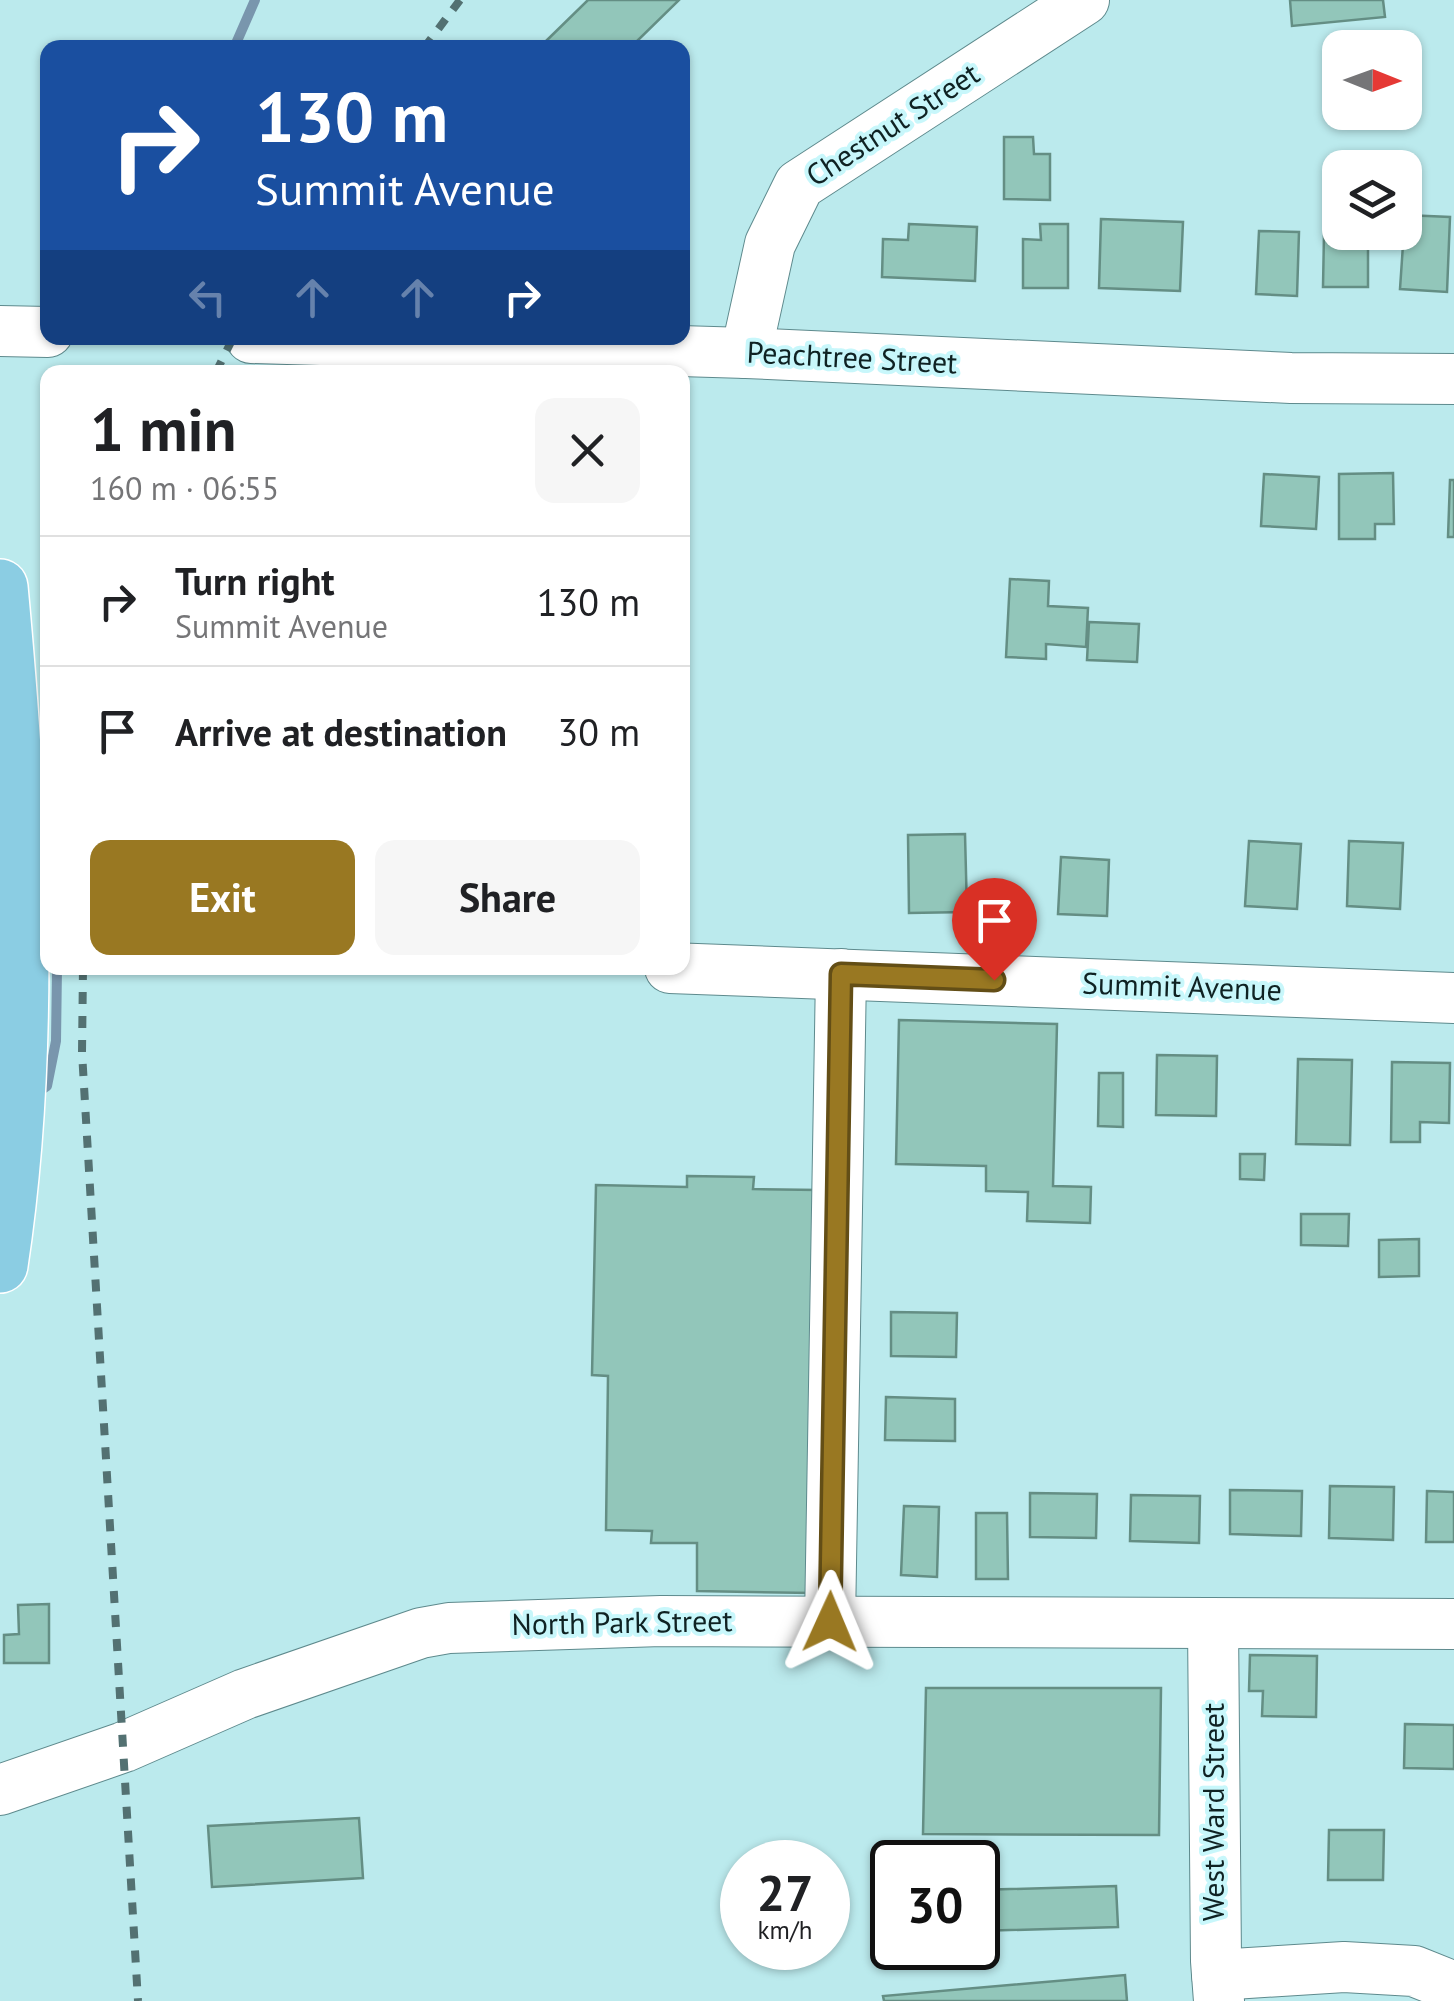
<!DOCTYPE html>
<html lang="en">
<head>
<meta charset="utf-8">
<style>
  :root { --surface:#fff; --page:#f6f6f6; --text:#202124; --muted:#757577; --line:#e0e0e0; --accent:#997822 }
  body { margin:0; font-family:"PT Sans",sans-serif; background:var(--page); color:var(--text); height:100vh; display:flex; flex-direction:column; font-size:38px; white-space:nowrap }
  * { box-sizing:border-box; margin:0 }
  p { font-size:32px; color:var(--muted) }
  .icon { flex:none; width:55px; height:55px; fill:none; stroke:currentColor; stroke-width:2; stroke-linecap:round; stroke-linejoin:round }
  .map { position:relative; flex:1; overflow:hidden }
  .drawer { position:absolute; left:40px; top:365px; width:650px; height:610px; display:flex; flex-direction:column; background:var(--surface); border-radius:20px; box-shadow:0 2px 8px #0004 }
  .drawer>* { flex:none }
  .banner { position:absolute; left:40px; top:40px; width:650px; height:305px; border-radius:20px; box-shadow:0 2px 8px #0004; background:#1a4fa0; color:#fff; overflow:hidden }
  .needle { width:65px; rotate:91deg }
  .buttons { position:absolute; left:1322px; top:30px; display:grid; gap:20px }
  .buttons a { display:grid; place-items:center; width:100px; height:100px; border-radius:20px; background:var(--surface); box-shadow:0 2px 8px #0004; font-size:50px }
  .speed { position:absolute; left:720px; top:1840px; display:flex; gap:20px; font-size:50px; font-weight:700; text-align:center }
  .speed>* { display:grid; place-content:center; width:130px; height:130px; border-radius:50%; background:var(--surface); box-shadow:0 2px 8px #0004; line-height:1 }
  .speed small { font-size:25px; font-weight:400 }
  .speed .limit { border:5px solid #111; border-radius:15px; background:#fff; color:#111 }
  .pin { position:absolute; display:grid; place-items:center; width:85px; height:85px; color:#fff; margin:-102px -42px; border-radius:50% 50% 50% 0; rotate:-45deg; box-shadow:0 0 10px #0007 }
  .pin .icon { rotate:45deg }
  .me { position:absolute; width:110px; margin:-55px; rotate:1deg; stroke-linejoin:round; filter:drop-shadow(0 0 8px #0008) }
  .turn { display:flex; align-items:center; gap:35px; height:210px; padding:0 50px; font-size:45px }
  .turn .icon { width:130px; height:130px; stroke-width:2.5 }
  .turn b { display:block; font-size:70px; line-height:85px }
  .lanes { display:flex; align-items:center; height:95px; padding:0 50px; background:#0003; justify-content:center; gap:50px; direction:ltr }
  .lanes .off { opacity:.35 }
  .round { display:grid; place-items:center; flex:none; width:105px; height:105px; border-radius:20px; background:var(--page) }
  .summary { display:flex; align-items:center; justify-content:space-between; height:170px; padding:0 50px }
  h1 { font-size:60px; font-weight:700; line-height:75px }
  .action { display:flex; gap:20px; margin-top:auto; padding:20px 50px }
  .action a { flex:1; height:115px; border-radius:20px; background:var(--accent); color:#fff; font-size:40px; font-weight:700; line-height:115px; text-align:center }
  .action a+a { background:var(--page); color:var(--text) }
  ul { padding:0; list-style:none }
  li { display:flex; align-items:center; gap:30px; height:130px; padding:0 50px; border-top:2px solid var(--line) }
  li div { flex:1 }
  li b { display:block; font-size:38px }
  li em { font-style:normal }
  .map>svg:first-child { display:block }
</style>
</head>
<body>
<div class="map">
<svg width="1454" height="2001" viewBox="0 0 1454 2001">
  <rect width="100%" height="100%" fill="#bbeaed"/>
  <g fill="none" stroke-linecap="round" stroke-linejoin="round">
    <g stroke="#7996ad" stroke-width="10">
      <path d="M234 48 255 0"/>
      <path d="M35 1094 47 1086 56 1041 57 968"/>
    </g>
  </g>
  <g fill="#92c6ba" stroke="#648e84" stroke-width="2.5">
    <path d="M588 0H679L630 48H546L543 44Z"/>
    <path d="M1290 0H1383L1385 17 1292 26Z"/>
    <path d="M1004 137H1033L1034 154H1050V200L1004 199Z"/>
    <path d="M1405 215 1450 217 1447 292 1400 289Z"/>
    <path d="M1101 219 1183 222 1180 291 1099 288Z"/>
    <path d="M909 224 977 227 975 281 882 277 883 239 908 240Z"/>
    <path d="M1040 224H1068V288H1023V239L1041 240Z"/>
    <path d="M1259 231 1299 232 1297 296 1256 294Z"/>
    <path d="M1324 234H1368V287H1323Z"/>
    <path d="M1393 473 1394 524H1375V539H1339V474Z"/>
    <path d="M1264 474 1319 477 1316 529 1261 526Z"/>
    <path d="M1450 480H1454V537H1448Z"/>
    <path d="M1010 579 1049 581 1048 606 1088 608 1086 647 1046 644V659L1006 657Z"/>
    <path d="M1089 622 1139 624 1137 662 1087 660Z"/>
    <path d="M965 834 967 912 909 913 908 835Z"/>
    <path d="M1249 841 1301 844 1297 909 1245 906Z"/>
    <path d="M1349 841 1403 843 1400 909 1347 906Z"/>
    <path d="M1061 857 1109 860 1107 916 1058 914Z"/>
    <path d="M899 1020 1057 1024 1053 1186 1091 1187 1090 1223 1027 1221 1028 1192 986 1191V1166L896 1164Z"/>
    <path d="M1157 1055 1217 1056 1216 1116 1156 1115Z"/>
    <path d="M1298 1059 1352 1060 1350 1145 1296 1144Z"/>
    <path d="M1392 1062 1450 1063 1449 1123 1420 1122V1142H1391Z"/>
    <path d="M1099 1073H1123V1127L1098 1126Z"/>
    <path d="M1240 1154H1265L1264 1180 1240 1179Z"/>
    <path d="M687 1176 754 1177 753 1189 819 1190 812 1593 697 1591V1543H651L652 1531 606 1530 608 1376 592 1375 596 1185 687 1187Z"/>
    <path d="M1301 1214H1349L1348 1246 1301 1245Z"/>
    <path d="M1419 1239V1276L1379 1277V1240Z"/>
    <path d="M891 1312 957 1313 956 1357 891 1356Z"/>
    <path d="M886 1397 955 1399V1441L885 1440Z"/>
    <path d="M1330 1486 1394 1487 1393 1540 1329 1538Z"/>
    <path d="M1230 1490 1302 1491 1301 1536 1230 1534Z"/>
    <path d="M1427 1491 1454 1492V1542H1426Z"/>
    <path d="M1030 1493 1097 1494 1096 1538 1030 1537Z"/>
    <path d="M1131 1495 1200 1496 1199 1543 1130 1541Z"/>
    <path d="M904 1506 939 1507 937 1577 901 1575Z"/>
    <path d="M976 1513H1007L1008 1579H976Z"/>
    <path d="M49 1604V1663H4V1635L19 1634 18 1605Z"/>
    <path d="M1250 1655 1317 1656 1316 1717 1262 1716 1263 1691H1249Z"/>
    <path d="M926 1688H1161L1159 1835 923 1834Z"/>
    <path d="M1405 1724 1454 1725V1769L1404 1768Z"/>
    <path d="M359 1818 363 1878 212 1887 208 1826Z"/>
    <path d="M1329 1830H1384L1383 1880H1328Z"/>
    <path d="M1116 1886 1118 1927 978 1931V1890Z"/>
    <path d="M876 1893H892V1934H877Z"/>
    <path d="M1125 1975 1127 2001H884L883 1996Z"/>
  </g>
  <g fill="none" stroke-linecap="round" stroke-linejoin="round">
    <g stroke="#5e8a8d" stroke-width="52">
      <g id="minor">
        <path d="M0 331 48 332"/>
        <path d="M251 338 746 353 1291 378 1454 379"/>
        <path d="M746 353 770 244 799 185 1084 0"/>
        <path d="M670 968 1454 998"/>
        <path d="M830 1622 841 974"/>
        <path d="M1213 1624 1216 1961 1219 2001"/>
        <path d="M0 1790 124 1747 245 1694 421 1633 449 1628 661 1621 1454 1624"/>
        <path d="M1217 1975 1344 1967 1414 1971 1454 1987"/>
      </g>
    </g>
    <g stroke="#fff" stroke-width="58">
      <path id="major" d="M0 587C21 812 34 1041 0 1265"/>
    </g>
    <use href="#minor" stroke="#fff" stroke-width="50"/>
    <use href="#major" stroke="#8bcde3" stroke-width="55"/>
    <g stroke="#537172" stroke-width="8" stroke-dasharray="12 12" stroke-linecap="butt">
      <path d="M424 48 460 0"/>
      <path d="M216 372 233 338"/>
      <path d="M83 968 82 1052 138 2001"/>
    </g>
  </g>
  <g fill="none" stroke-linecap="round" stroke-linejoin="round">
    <g stroke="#634e16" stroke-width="25">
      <path id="route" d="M830 1622 841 974 994 980"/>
    </g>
    <use href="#route" stroke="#997822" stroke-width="18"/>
  </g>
  <g text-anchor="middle" stroke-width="8" stroke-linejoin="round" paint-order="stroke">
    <g font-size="30" fill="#0f2223" stroke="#c8f7fb">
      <text transform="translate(893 125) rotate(-33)" y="10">Chestnut Street</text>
      <text transform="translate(852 358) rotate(3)" y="10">Peachtree Street</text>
      <text transform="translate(1182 987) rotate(2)" y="10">Summit Avenue</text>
      <text transform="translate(622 1623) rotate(-1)" y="10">North Park Street</text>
      <text transform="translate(1214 1812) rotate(-90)" y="10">West Ward Street</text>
    </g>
  </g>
</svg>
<div class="buttons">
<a><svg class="needle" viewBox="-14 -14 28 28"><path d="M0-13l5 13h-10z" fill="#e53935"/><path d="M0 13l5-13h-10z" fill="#757577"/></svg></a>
<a><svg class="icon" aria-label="layers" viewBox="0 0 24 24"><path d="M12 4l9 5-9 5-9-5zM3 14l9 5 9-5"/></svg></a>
</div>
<div class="speed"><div>27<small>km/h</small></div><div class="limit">30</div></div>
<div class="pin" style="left:994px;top:980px;background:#d93025"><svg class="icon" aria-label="arrive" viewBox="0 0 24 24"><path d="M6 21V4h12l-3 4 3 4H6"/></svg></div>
<svg class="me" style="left:830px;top:1622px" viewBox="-20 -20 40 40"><path d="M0-17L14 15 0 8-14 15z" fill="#997822" stroke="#fff" stroke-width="4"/></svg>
<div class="banner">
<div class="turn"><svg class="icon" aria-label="right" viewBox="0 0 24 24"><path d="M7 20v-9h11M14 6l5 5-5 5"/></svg><div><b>130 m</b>Summit Avenue</div></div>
<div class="lanes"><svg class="icon off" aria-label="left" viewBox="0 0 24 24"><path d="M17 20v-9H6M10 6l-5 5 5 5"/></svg><svg class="icon off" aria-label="ahead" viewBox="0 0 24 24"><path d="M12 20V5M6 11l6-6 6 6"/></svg><svg class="icon off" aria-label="ahead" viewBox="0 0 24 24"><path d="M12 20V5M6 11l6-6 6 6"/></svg><svg class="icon" aria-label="right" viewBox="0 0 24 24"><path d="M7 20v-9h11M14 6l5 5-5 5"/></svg></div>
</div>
<section class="drawer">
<div class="summary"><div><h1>1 min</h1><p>160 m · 06:55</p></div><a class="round"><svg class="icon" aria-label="close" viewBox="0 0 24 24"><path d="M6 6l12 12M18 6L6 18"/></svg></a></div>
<ul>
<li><svg class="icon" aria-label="right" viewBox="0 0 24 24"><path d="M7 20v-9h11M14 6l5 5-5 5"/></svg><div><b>Turn right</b><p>Summit Avenue</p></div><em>130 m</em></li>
<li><svg class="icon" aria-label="arrive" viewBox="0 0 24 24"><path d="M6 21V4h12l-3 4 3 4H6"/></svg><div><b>Arrive at destination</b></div><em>30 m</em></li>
</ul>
<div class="action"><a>Exit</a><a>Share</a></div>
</section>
</div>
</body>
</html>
